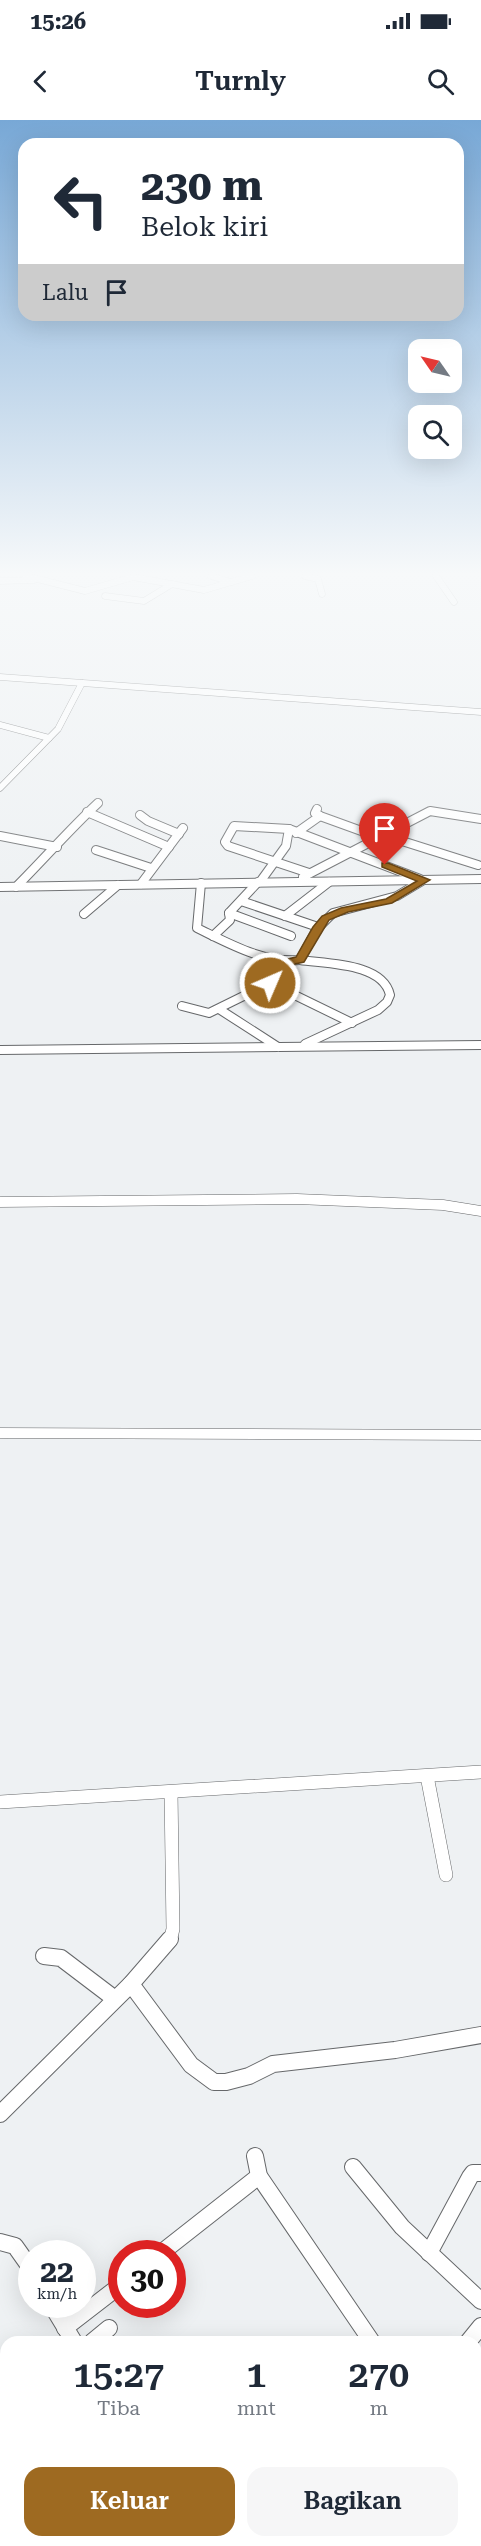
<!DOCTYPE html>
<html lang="id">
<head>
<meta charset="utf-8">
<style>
  :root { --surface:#fff; --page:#f6f6f7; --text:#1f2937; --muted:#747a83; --accent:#9e6a21 }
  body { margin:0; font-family:"Roboto Serif",serif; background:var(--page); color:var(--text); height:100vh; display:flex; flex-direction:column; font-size:22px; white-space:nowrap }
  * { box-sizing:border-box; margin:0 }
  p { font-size:20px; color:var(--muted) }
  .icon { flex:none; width:33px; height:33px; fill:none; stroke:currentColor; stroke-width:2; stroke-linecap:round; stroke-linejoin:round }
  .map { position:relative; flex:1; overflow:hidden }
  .panel { position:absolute; left:0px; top:2216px; width:482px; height:212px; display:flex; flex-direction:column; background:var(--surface); border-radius:18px 18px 0 0; box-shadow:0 6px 24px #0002 }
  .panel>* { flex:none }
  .guide { position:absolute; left:18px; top:18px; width:446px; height:183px; border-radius:18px; box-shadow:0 6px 24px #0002; background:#fff; color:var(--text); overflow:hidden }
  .needle { width:39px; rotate:304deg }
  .controls { position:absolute; left:408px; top:219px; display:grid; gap:12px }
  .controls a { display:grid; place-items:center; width:54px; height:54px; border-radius:12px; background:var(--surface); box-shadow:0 6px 24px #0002; font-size:30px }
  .speed { position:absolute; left:18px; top:2120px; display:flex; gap:12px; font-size:30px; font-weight:700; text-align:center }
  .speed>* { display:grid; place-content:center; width:78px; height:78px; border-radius:50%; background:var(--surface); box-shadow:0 6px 24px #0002; line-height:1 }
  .speed small { font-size:15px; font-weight:400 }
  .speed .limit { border:9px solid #d22; background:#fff; color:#111 }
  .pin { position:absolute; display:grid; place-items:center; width:51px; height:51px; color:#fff; margin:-62px -26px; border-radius:50% 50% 50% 0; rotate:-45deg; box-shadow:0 0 6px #0007 }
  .pin .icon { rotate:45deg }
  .me { position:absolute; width:66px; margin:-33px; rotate:45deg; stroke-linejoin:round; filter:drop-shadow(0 0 4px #0008) }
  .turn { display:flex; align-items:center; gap:21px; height:126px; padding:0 24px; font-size:27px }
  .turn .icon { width:78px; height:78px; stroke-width:2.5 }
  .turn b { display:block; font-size:42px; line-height:51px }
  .then { display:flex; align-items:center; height:57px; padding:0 24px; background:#0003; gap:12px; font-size:22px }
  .eta { display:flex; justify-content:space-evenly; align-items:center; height:102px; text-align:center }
  .eta b { font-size:36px; font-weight:600; line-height:42px }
  .action { display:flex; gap:12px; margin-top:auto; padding:12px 24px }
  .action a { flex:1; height:69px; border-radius:18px; background:var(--accent); color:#fff; font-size:24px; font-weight:600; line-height:69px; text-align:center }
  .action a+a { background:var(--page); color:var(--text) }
  .status { display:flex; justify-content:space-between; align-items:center; height:42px; padding:0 30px; background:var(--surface); direction:ltr }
  .status svg { height:16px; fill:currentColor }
  header { display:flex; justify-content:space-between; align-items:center; height:78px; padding:0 24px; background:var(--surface); font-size:27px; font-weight:600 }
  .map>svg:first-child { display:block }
</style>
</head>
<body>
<div class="status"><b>15:26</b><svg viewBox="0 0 49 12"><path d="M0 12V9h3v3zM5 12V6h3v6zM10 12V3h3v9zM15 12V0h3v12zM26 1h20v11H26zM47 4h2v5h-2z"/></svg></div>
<header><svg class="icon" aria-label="back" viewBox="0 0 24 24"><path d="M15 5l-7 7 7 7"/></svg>Turnly<svg class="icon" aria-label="search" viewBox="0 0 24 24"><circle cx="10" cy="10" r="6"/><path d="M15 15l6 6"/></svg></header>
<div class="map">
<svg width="481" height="2426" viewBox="0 0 481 2426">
  <rect width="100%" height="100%" fill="#eef1f3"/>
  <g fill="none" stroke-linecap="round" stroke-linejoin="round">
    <g stroke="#66686a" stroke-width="7">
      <g id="street-far4">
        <path d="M26 456 85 471 133 457 204 470 252 456"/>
        <path d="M211 456 231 462"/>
        <path d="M305 456 318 459 322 474"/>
        <path d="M436 456 454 482"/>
        <path d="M0 461 34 460"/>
        <path d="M105 476 144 481 172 464"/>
        <path d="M0 557 481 592"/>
        <path d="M0 605 49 618"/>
        <path d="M0 668 58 609 82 563"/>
      </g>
    </g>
    <g stroke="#66686a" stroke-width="10">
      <g id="street-far3">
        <path d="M317 689 315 693 320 696 378 717"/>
        <path d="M87 692 169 727"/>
        <path d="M140 695 148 701 179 714"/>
        <path d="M296 713 320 696"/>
        <path d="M383 715 478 745"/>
        <path d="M0 716 57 727"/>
        <path d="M96 730 151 748"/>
        <path d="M309 753 228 726 225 722 234 706 289 709 420 759"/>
        <path d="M303 757 430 691 481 699"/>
        <path d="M260 762 286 726 289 709"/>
        <path d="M201 763 197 808C230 824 263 843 300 840"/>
        <path d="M141 764 183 708"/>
        <path d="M0 767 481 759"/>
        <path d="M16 767C44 739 69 710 98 683"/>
        <path d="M241 781 318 807"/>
        <path d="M229 793 291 816"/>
        <path d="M84 794 118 765"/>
        <path d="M285 796 329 762"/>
        <path d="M213 816 230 800 229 793 258 762"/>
        <path d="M270 863 352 903"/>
        <path d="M182 886 209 893 270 863 292 841"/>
        <path d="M219 889 278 927"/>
        <path d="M305 924 378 890 387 882 390 875C383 843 327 844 300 840L317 809 333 793 397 776 422 761"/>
        <path d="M0 930 481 925"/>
      </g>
    </g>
    <g stroke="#66686a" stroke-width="11">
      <g id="street-far2">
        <path d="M0 1082 297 1079 443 1085 481 1091"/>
        <path d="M0 1313 481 1315"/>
      </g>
    </g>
    <g stroke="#66686a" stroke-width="14">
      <g id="street-far1">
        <path d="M427 1656 446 1755"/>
        <path d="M0 1682 481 1652"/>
        <path d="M170 1821 173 1809 171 1672"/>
      </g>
    </g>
    <g stroke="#66686a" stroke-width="18">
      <g id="street">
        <path d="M44 1836 61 1838 115 1879"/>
        <path d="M131 1864 191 1945 214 1962H226L249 1956 273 1944 395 1930 481 1915"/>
        <path d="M0 1994 131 1864 170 1819"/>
        <path d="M255 2036 259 2056 372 2222"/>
        <path d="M353 2047 402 2107 481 2181"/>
        <path d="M0 2122 15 2126 32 2150"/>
        <path d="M161 2133 259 2056"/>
        <path d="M429 2133 470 2057 473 2053H481"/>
        <path d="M51 2184 74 2222"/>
        <path d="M65 2208 122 2164"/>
        <path d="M92 2222 109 2208"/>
        <path d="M468 2222 481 2206"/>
        <path d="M476 2372 481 2380"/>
        <path d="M172 2421 175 2426"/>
        <path d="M294 2426 298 2421"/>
      </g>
    </g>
    <use href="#street-far4" stroke="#fff" stroke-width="6"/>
    <use href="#street-far3" stroke="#fff" stroke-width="8"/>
    <use href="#street-far2" stroke="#fff" stroke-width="10"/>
    <use href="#street-far1" stroke="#fff" stroke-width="13"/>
    <use href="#street" stroke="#fff" stroke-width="16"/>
  </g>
  <linearGradient id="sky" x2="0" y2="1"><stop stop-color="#78a8d6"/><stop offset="0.57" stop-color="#f7f9fa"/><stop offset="1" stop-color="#f7f9fa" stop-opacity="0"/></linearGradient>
  <rect width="481" height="796" fill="url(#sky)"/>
  <path fill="#9e6a21" stroke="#674515" stroke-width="1.5" d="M382 743H388L430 760 392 783 348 792 329 800 304 842 295 844 274 866H266V861L288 839 296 837 313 807 322 796 341 788 386 779 417 761 382 747Z"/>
</svg>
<div class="controls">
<a><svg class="needle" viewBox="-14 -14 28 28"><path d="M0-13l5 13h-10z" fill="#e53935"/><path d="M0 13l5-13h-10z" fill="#747a83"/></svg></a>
<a><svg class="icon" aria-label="search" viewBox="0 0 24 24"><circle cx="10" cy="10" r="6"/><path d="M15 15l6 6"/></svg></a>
</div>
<div class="speed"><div>22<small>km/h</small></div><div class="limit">30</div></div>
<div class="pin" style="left:385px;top:745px;background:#d93025"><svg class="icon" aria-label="arrive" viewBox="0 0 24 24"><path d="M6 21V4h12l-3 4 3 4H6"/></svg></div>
<svg class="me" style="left:270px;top:863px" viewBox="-20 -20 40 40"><circle r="17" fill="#9e6a21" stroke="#fff" stroke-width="3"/><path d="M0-11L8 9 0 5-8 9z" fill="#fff"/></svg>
<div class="guide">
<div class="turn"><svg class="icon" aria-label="left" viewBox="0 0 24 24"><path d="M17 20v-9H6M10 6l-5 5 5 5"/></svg><div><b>230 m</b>Belok kiri</div></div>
<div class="then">Lalu<svg class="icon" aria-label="arrive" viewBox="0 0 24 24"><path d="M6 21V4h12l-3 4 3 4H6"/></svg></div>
</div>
<section class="panel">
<div class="eta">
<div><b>15:27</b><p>Tiba</p></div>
<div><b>1</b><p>mnt</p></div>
<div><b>270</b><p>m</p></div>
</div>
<div class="action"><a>Keluar</a><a>Bagikan</a></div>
</section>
</div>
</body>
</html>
